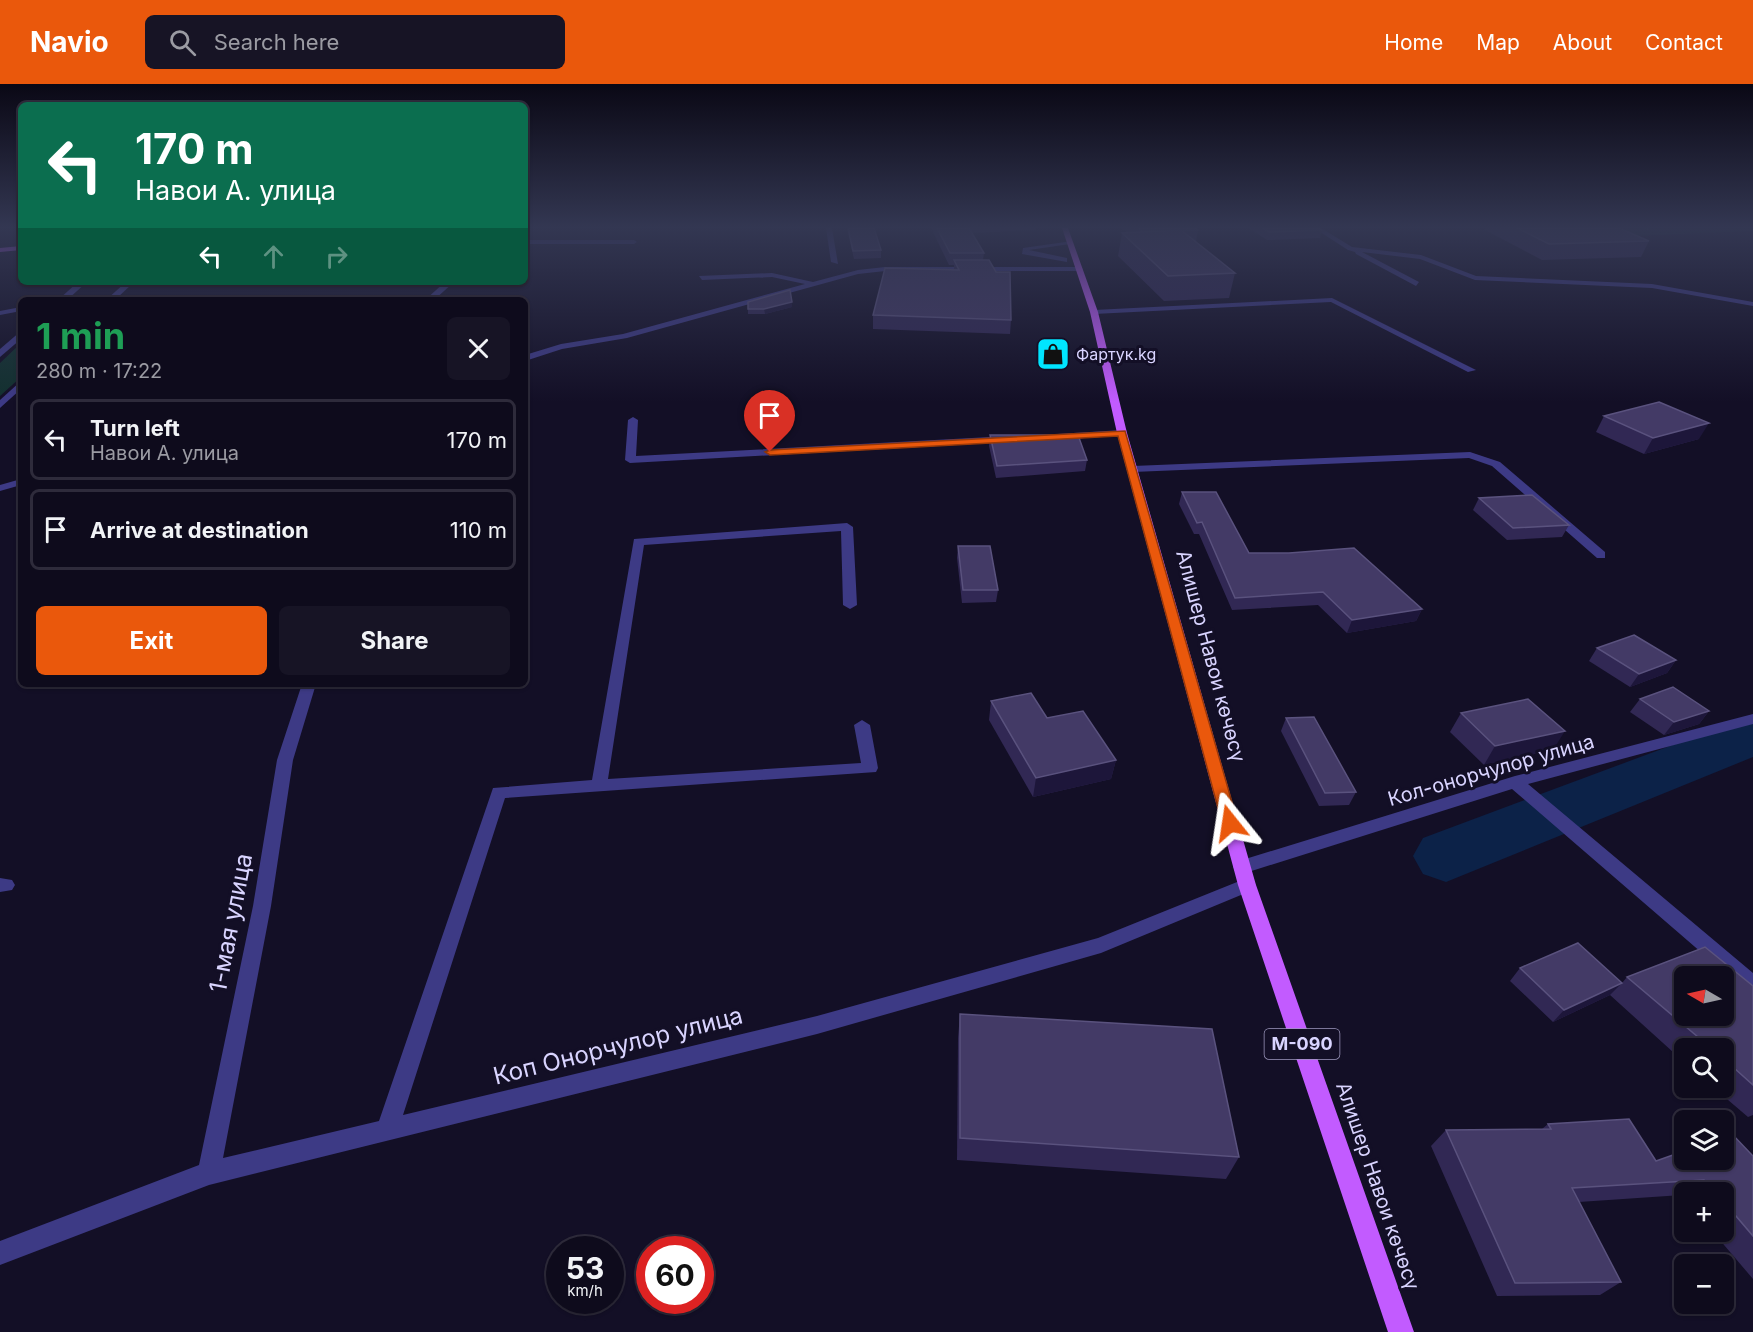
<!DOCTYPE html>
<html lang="en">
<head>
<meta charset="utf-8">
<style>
  :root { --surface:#0e0b1c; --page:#171425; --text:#f1f3f6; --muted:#9b9ba3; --line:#2e2b3b; --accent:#ea580c }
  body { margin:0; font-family:Inter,sans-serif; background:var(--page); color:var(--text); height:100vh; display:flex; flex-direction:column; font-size:22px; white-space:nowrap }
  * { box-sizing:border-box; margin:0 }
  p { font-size:20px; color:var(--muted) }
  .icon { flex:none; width:33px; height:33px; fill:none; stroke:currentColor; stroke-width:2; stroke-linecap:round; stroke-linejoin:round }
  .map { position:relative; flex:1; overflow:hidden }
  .panel { position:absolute; left:18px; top:213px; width:510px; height:390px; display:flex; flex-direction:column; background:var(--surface); border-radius:9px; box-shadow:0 2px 4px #0004,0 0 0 2px var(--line) }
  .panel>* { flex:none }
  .hud { position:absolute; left:18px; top:18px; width:510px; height:183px; border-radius:9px; box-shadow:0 2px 4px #0004,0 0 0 2px var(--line); background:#0b6e4f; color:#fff; overflow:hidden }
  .needle { width:39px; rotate:279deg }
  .fabs { position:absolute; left:1674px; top:882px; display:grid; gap:12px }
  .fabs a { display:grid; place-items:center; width:60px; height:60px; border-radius:9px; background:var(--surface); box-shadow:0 2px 4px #0004,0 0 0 2px var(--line); font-size:30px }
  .speed { position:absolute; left:546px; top:1152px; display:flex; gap:12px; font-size:30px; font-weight:700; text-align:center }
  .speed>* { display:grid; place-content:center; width:78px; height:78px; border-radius:50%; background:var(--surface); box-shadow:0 2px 4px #0004,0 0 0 2px var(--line); line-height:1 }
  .speed small { font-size:15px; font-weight:400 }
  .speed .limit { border:9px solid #d22; background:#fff; color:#111 }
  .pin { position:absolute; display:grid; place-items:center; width:51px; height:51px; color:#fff; margin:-62px -26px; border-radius:50% 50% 50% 0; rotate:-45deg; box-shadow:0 0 6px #0007 }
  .pin .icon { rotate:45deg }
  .me { position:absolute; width:66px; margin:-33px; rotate:345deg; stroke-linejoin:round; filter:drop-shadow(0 0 4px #0008) }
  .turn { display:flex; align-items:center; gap:21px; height:126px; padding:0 18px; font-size:27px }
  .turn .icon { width:78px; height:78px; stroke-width:2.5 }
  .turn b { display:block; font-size:42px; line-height:51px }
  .lanes { display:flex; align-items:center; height:57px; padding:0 18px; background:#0003; justify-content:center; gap:30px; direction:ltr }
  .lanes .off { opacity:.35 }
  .round { display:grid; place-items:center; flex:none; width:63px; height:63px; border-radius:9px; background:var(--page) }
  .headline { display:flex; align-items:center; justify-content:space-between; height:102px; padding:0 18px }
  h1 { font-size:36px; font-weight:700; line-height:45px; color:#1e9e55 }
  .button { display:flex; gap:12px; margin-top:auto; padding:12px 18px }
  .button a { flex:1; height:69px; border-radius:9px; background:var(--accent); color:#fff; font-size:24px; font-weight:700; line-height:69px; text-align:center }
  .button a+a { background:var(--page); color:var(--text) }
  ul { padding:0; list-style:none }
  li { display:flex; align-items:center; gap:18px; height:81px; margin:0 12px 9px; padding:0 6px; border:3px solid var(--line); border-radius:9px }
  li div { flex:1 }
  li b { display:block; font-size:22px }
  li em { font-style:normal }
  header { display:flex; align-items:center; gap:36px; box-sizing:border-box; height:84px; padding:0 30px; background:var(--accent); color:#fff }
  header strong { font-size:28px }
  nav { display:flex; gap:33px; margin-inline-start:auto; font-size:21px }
  .search { width:420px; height:54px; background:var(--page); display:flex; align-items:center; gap:15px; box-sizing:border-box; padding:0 21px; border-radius:9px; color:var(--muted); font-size:22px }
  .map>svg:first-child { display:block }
</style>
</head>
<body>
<header>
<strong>Navio</strong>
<div class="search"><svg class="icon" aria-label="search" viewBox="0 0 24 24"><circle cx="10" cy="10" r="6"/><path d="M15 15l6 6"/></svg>Search here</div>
<nav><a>Home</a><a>Map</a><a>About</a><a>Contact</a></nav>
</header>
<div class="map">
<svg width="1753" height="1248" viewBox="0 0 1753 1248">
  <rect width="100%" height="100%" fill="#130f26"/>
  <g fill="#12302f">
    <path d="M1588 144H1753V147L1610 153Z"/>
    <path d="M21 259V293L0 312V279Z"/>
  </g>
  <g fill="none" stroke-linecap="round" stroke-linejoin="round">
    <path fill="#0c2248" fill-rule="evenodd" d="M1753 631V673L1446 798 1423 790 1413 772 1423 754Z"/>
    <path stroke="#2fb8b0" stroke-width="1.5" stroke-dasharray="1.5 2" stroke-linecap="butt" d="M1644 144 1648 145"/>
    <g fill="#3d3a85" fill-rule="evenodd">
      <path d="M525 144H530L525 147Z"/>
      <path d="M826 144H832L838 180 831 178Z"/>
      <path d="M1314 144H1321L1352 163 1421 171 1476 192 1652 200 1753 218V222L1652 204 1475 196 1420 175 1362 168 1419 198 1416 202 1356 170 1355 168 1348 166Z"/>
      <path d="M525 156H634L637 158 634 160H525Z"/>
      <path d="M1072 157 1070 160 1029 166 1067 174V178L1022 170 1023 164Z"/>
      <path d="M885 183H1079L1083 185 1079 187H885L858 190 627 254 562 265 525 277V271L561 260 623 250 805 200 772 193 702 196 699 192 772 189 813 198 858 186Z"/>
      <path d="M78 198H87L67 216H58Z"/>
      <path d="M126 198H134L115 216H106Z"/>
      <path d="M445 198H454L434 216H425Z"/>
      <path d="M1332 214 1476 286 1468 288 1331 218 1094 230 1090 228 1094 226Z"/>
      <path d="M21 223V227L0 231V227Z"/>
      <path d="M21 247V255L0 273V265Z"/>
      <path d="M21 297V305L0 324V316Z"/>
      <path d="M633 333 638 336 636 372 1009 352 1014 355 1009 358 630 379 625 376 628 336Z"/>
      <path d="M1122 346 1127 349 1126 351 1057 356 1052 353 1057 350Z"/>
      <path d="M1470 368 1500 378 1605 468V474H1597L1492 382 1469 374 1133 388 1128 385 1133 382Z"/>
      <path d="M21 395V401L0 407V401Z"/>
      <path d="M847 439 853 443 857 521 850 525 843 521 841 447 644 461 608 695 861 679 854 641 862 636 870 641 878 684 876 688 505 714 403 1031 817 932 1098 854 1247 794 1253 796 1256 801 1253 806 1101 869 817 950 209 1101 0 1181V1157L199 1081 253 822 277 676 302 600H316L293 676 271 822 223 1074 379 1037 493 704 592 696 634 455Z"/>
      <path d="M1753 630V640L1528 700 1753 889V910L1746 907 1512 705 1242 790 1236 788 1233 783 1236 778 1242 776 1515 692Z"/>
      <path d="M0 794 12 796 15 801 12 806 0 808Z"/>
    </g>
    <g fill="#c25bff" fill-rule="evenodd">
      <path d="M1062 144H1068L1098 228 1127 349 1256 801 1414 1248H1388L1238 801 1117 349 1090 228Z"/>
      <path d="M21 162V166L0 168V164Z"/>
    </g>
  </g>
  <g fill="#312854">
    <path d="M847 144H874L881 166V174L854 175Z"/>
    <path d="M931 144H1036L1035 146 972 149 984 169 983 176 1011 236 1010 250 873 245V231L954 186V181H949Z"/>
    <path d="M1122 144H1196L1198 146 1196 158 1235 189 1229 214 1164 217 1118 172 1122 149H1128Z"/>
    <path d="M1249 144H1318L1322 146 1320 154 1267 156Z"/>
    <path d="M1486 144H1619L1649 157 1641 173 1542 176 1485 146Z"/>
    <path d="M792 223 765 230H748V225Z"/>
    <path d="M1604 332 1699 355 1644 370 1596 348Z"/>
    <path d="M990 351 1087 376 1085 387 996 394 989 362Z"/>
    <path d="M1182 408 1249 469 1422 525 1416 537 1347 549 1318 521 1232 526 1199 450H1194L1179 420Z"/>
    <path d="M1479 414 1569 441 1562 453 1507 456 1473 426Z"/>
    <path d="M958 462 998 506 996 518 962 519 957 474Z"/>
    <path d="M1597 564 1676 576 1667 589 1630 603 1589 577Z"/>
    <path d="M1640 615 1709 627 1699 640 1664 651 1630 628Z"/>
    <path d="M991 617 1047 634 1116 676 1111 695 1033 713 989 636Z"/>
    <path d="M1461 629 1553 666 1484 681 1450 648Z"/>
    <path d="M1286 634 1356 708 1349 721 1319 722 1281 647Z"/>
    <path d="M1520 884 1622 899 1627 893 1753 902V1031L1748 1033 1714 1004H1724V964H1684V978L1610 911 1553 938 1510 897Z"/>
    <path d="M960 930 1239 1073 1226 1095 957 1076 958 954Z"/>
    <path d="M1548 1040 1656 1077 1753 1072V1195L1713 1148H1724V1108H1684V1114L1682 1111 1579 1118 1621 1198 1600 1211 1497 1212 1431 1062 1446 1046 1542 1045Z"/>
  </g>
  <g fill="#1d163a">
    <path d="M792 218V223L765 230 764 225Z"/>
    <path d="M1709 339 1699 355 1644 370 1653 354Z"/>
    <path d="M1422 525 1416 537 1347 549 1352 536Z"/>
    <path d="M1676 576 1667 589 1630 603 1639 590Z"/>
    <path d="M1709 627 1699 640 1664 651 1674 638Z"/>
    <path d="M1565 647 1553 666 1484 681 1495 662Z"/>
    <path d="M1116 676 1111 695 1033 713 1036 694Z"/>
    <path d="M1622 899 1610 911 1553 938 1564 926Z"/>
  </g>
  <g fill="#433a66" stroke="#5a527e" stroke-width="1.5" fill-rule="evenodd">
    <path d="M848 144H874L881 166 853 167Z"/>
    <path d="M937 144H969L984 169H950Z"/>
    <path d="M1138 144H1196L1198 146 1143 148Z"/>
    <path d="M1263 144H1318L1322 146 1269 148Z"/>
    <path d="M1517 144H1619L1649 157 1549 160Z"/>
    <path d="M1181 146 1235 189 1168 192 1122 149Z"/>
    <path d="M954 176H989L996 188H1010L1011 236 873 231 885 184 959 186Z"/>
    <path d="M790 206 792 218 764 225H748V218Z"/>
    <path d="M1659 318 1709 339 1653 354 1604 332Z"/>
    <path d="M990 351H1078L1087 376 997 382Z"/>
    <path d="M1182 408H1216L1249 469H1289L1354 464 1422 525 1352 536 1323 508 1235 514 1202 438 1197 439Z"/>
    <path d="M1532 411 1569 441 1513 444 1479 414Z"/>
    <path d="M958 462H990L998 506H963Z"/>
    <path d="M1634 551 1676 576 1639 590 1597 564Z"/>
    <path d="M1673 603 1709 627 1674 638 1640 615Z"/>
    <path d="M1031 609 1047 634 1083 627 1116 676 1036 694 991 617Z"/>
    <path d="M1528 615 1565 647 1495 662 1461 629Z"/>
    <path d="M1314 633 1356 708 1325 709 1286 634Z"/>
    <path d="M1578 859 1622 899 1564 926 1520 884Z"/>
    <path d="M1705 863 1753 902V1001L1724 975V964H1711L1627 893ZM1684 892H1724V932H1684Z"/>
    <path d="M960 930 1212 945 1239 1073 960 1054Z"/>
    <path d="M1629 1035 1656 1077 1684 1067V1076H1724V1054L1733 1051 1753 1072V1152L1724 1118V1108H1715L1704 1096 1572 1104 1621 1198 1515 1199 1446 1046 1551 1045 1548 1040Z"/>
  </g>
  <linearGradient id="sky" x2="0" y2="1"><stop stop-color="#0a0815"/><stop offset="0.45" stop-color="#333752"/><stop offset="1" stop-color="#333752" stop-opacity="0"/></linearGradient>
  <rect width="1753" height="318" fill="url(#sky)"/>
  <path fill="#ea580c" stroke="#983908" stroke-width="1.5" d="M1125 347 1238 739 1230 744 1222 739 1118 352 770 371 765 368 770 366Z"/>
  <defs>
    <g id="shop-square" transform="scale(1.725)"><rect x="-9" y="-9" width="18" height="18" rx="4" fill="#00e5ff" stroke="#130f26"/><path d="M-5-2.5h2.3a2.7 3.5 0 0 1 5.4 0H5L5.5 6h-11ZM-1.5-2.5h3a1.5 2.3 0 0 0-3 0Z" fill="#111"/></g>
  </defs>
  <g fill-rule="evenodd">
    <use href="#shop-square" x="1053" y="270"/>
  </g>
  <g text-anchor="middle" stroke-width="6" stroke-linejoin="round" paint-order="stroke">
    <g font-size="16" fill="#d9d4ff" stroke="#130f26" text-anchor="start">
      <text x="1076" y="276">Фартук.kg</text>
    </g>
    <rect fill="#130f26" stroke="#9e99be" stroke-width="1.5" x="1264.5" y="945" width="75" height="30" rx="4.5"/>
    <g font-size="18" font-weight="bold" fill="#d9d4ff">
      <text x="1302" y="966">М-090</text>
    </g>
    <g font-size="20" fill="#d9d4ff" stroke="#130f26">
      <text transform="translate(1211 572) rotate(75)" y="7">Алишер Навои көчөсү</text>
      <text transform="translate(1491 686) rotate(-16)" y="7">Кол-онорчулор улица</text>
      <text transform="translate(1378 1102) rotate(71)" y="7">Алишер Навои көчөсү</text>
    </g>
    <g font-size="24" fill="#d9d4ff" stroke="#130f26">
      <text transform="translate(231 839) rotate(-79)" y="8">1-мая улица</text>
      <text transform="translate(618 962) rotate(-14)" y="8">Коп Онорчулор улица</text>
    </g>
  </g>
</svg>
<div class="fabs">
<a><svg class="needle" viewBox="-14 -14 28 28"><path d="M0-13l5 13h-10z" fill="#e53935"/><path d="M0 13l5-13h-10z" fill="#9b9ba3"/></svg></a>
<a><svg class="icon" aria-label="search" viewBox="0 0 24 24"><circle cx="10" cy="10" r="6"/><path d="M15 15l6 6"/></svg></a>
<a><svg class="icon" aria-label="layers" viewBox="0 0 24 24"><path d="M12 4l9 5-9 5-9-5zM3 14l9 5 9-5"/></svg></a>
<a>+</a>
<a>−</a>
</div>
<div class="speed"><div>53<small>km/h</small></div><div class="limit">60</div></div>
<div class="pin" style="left:770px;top:368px;background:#d93025"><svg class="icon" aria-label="arrive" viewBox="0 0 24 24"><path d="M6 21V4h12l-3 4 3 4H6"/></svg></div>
<svg class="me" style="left:1230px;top:739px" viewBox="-20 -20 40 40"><path d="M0-17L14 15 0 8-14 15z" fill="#ea580c" stroke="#fff" stroke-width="4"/></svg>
<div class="hud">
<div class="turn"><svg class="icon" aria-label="left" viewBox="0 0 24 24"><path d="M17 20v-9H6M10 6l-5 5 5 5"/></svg><div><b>170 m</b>Навои А. улица</div></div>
<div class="lanes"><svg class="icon" aria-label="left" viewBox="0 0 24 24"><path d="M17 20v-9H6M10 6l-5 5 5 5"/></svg><svg class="icon off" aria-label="ahead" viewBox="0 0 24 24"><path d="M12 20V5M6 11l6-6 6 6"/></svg><svg class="icon off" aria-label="right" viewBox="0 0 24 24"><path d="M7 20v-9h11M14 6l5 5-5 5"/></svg></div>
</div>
<section class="panel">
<div class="headline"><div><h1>1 min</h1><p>280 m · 17:22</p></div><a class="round"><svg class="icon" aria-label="close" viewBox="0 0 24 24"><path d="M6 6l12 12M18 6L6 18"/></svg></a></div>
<ul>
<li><svg class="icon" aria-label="left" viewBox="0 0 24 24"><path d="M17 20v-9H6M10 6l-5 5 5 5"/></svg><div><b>Turn left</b><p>Навои А. улица</p></div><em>170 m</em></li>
<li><svg class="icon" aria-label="arrive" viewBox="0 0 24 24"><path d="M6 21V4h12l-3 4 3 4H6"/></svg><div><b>Arrive at destination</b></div><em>110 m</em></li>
</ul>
<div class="button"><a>Exit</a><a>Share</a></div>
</section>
</div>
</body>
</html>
